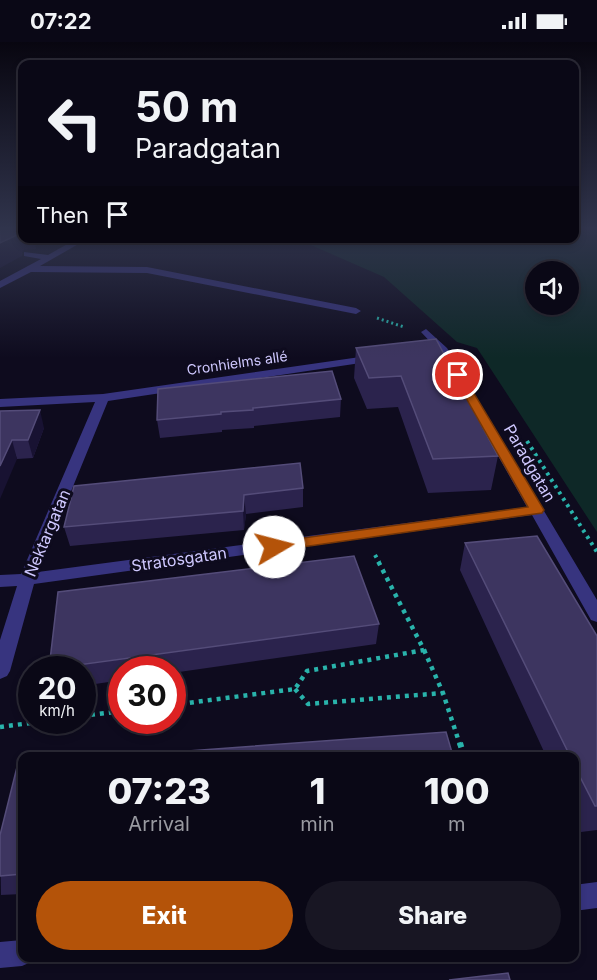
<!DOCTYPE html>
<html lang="en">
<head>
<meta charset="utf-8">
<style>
  :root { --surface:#0a0816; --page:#181623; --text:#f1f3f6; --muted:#999aa1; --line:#2a2935; --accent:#b45309 }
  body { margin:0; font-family:Inter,sans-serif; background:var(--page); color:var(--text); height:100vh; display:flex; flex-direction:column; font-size:22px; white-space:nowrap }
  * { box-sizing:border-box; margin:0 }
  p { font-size:20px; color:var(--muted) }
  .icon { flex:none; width:33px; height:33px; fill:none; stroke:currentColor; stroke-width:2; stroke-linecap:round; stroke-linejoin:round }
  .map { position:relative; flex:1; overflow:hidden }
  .panel { position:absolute; left:18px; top:710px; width:561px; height:210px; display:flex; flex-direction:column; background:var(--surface); border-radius:12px; box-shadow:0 3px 9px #0003,0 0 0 2px var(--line) }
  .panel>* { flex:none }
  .banner { position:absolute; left:18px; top:18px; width:561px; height:183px; border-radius:12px; box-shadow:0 3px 9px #0003,0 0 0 2px var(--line); background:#0a0816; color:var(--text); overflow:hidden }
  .fabs { position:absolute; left:525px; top:219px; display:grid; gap:12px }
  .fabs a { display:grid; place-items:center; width:54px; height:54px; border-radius:50%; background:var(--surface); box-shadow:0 3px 9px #0003,0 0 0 2px var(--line); font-size:30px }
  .speed { position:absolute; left:18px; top:614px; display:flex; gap:12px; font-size:30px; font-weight:700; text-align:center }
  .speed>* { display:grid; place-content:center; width:78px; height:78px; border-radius:50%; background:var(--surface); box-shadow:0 3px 9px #0003,0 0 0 2px var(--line); line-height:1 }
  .speed small { font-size:15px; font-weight:400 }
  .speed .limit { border:9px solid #d22; background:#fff; color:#111 }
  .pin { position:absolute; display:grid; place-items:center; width:51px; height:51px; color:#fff; margin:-26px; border:3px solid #fff; border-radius:50%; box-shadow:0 2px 6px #0007 }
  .me { position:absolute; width:66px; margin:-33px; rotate:82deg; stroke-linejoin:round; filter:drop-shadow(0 0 4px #0008) }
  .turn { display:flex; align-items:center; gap:21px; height:126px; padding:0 18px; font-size:27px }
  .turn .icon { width:78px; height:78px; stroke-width:2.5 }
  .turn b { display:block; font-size:42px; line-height:51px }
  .then { display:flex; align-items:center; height:57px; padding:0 18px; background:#0003; gap:12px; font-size:22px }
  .eta { display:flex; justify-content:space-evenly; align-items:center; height:102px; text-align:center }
  .eta b { font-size:36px; font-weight:800; line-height:42px }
  .action { display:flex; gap:12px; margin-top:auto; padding:12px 18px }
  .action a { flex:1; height:69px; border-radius:36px; background:var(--accent); color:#fff; font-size:24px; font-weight:800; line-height:69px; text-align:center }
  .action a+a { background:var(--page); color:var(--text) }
  .status { display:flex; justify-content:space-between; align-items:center; height:42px; padding:0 30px; background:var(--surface); direction:ltr }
  .status svg { height:16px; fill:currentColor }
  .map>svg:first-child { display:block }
</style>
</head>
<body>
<div class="status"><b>07:22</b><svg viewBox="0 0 49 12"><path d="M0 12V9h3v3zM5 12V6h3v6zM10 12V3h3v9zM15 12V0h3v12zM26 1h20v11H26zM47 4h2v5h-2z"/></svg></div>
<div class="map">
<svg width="597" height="938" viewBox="0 0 597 938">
  <rect width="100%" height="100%" fill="#0e0b1e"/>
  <path fill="#0e2827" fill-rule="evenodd" d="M575 185H597V490L477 306 457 300 384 235 297 197 574 196ZM536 230H568V262H536Z"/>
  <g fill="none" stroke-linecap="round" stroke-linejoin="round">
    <path stroke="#29b3ab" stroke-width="3" stroke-dasharray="2 3" stroke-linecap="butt" d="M377 276 404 285"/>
    <g stroke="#29b3ab" stroke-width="4" stroke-dasharray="3 4.5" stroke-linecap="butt">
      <path d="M527 399 597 510"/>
      <path d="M375 513 379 520"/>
    </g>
    <g stroke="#29b3ab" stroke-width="4.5" stroke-dasharray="4 5" stroke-linecap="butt">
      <path d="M424 608 443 651 460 703"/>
      <path d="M295 647 308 662 443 651"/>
      <path d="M172 663 295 647 307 629 424 608 378 519"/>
      <path d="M82 674 122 669"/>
      <path d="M0 685 53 678"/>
    </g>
    <path stroke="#29b3ab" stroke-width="6" stroke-dasharray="4.5 8" stroke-linecap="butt" d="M460 701 464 714"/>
    <g fill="#37347f" fill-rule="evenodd">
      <path d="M78 196H89L40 224 147 225 356 266 361 269 356 272 147 231 31 230 0 246V239L41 217 24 214V210L48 213Z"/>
      <path d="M426 287 447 306 597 558V580L591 578 532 473 34 542 10 629 7 634 0 637V598L17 544 0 545V533L21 532 95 360 0 365V357L103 352 374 313 379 316 374 319 108 359 38 530 527 465 438 308 421 290Z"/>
      <path d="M597 840V866L574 869V843Z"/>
      <path d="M22 898V915H34L31 920 22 924 0 926V900Z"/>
    </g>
  </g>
  <g fill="#2b234d">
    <path d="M436 297 498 414 491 448 428 451 398 365 367 367 354 336 356 306Z"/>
    <path d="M158 347 341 357 340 375 254 384V386L222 388V390L160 396 157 378Z"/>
    <path d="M0 369 44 386 33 416 17 417Z"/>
    <path d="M74 444 303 446V465L246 472 244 488 70 504 64 485Z"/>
    <path d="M465 501 597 594V788L581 790 574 776V714H546L460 528Z"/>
    <path d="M379 582 376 602 172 631V627H122V638L82 644V627H49Z"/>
    <path d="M22 721V852L1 853 0 793Z"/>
  </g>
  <g fill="#181232">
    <path d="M17 187H22V196H34L36 207 23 208 22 214 0 226V201Z"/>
    <path d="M40 368 44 386 33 416 28 398Z"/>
    <path d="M12 398 17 417 0 457V424Z"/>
    <path d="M244 453 246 472 244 488 243 469Z"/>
  </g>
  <g fill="#3d3560" stroke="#544c79" stroke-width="1.5">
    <path d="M0 185H22V187H17V193L0 201Z"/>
    <path d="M436 297 498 414 433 417 401 334 369 336 356 306Z"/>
    <path d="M332 329 341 357 253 366V368L221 370V372L157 378 158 347Z"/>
    <path d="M40 368 28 398H12L0 424V369Z"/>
    <path d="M300 421 303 446 244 453 243 469 64 485 74 444Z"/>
    <path d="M537 494 597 594V764H595L574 723V714H570L465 501Z"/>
    <path d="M354 514 379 582 49 627 58 550Z"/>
    <path d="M446 690 453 714H119Z"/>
    <path d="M18 721H22V832L0 834V793Z"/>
    <path d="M508 931 510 938H449Z"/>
  </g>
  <linearGradient id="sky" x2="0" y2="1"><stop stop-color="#080610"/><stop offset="0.59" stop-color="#30344c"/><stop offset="1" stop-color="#30344c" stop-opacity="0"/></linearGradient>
  <rect width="597" height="316" fill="url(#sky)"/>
  <path fill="#b45309" stroke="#753606" stroke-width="1.5" d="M458 330 463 333 544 468 542 471 274 509 269 508 267 505 269 501 274 500 528 465 453 333Z"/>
  <g text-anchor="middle" stroke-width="6" stroke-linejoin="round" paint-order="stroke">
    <g font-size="14" fill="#cfc8ff" stroke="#0e0b1e">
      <text transform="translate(237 321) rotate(-8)" y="5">Cronhielms allé</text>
    </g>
    <g font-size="16" fill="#cfc8ff" stroke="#0e0b1e">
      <text transform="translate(530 421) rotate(60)" y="6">Paradgatan</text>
      <text transform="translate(47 491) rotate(-67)" y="6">Nektargatan</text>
      <text transform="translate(179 517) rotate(-8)" y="6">Stratosgatan</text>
    </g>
  </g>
</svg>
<div class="fabs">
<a><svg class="icon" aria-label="sound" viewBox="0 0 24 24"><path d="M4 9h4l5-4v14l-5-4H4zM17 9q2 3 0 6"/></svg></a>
</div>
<div class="speed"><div>20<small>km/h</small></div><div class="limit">30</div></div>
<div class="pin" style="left:458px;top:333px;background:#d93025"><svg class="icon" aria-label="arrive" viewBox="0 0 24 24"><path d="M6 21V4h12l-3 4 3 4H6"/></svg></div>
<svg class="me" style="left:274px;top:505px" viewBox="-20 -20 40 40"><circle r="19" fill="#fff"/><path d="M0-13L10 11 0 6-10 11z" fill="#b45309"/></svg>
<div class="banner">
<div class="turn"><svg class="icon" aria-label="left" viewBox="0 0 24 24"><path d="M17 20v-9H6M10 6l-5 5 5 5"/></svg><div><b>50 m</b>Paradgatan</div></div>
<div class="then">Then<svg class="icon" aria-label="arrive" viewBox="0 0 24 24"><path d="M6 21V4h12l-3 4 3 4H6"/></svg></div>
</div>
<section class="panel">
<div class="eta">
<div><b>07:23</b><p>Arrival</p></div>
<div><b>1</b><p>min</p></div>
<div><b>100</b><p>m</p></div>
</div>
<div class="action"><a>Exit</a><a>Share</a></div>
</section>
</div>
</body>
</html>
